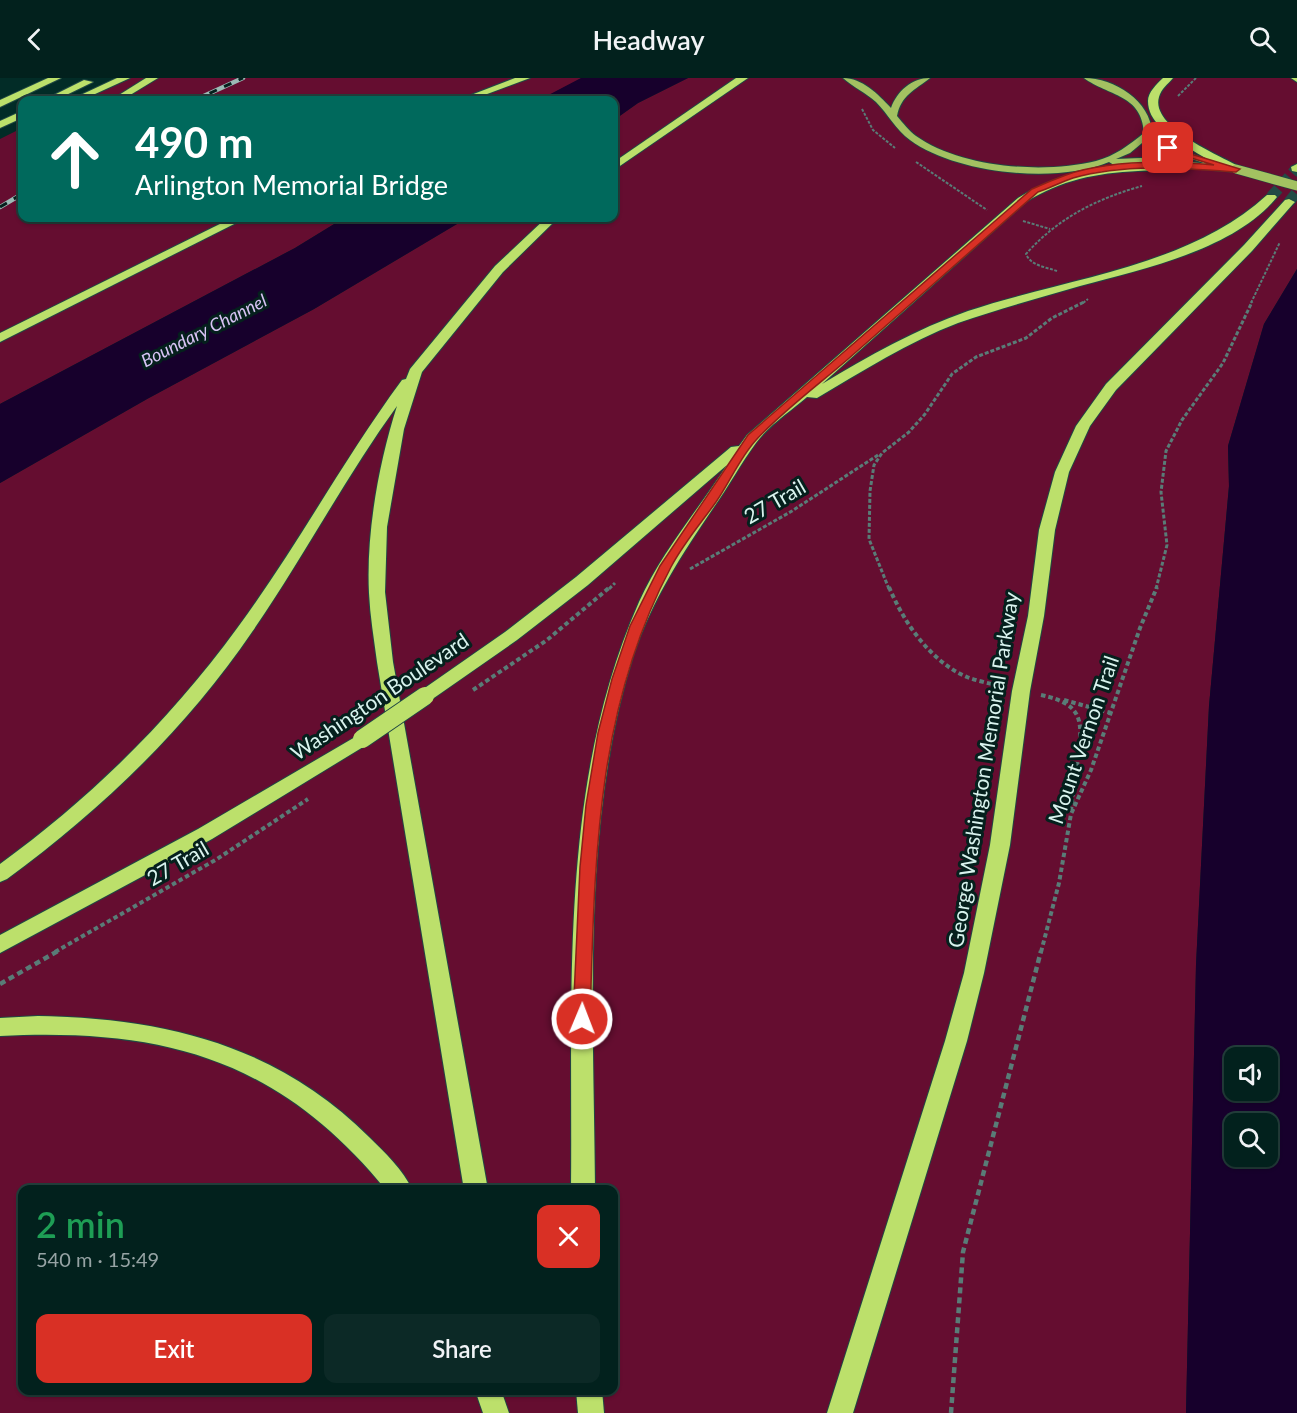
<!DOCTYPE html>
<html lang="en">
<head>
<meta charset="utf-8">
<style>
  :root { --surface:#02211d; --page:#0c2926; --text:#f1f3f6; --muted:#96a3a4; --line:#233e3b; --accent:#d93025 }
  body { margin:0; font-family:Lato,sans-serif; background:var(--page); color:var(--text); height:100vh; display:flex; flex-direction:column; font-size:22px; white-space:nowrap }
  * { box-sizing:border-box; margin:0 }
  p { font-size:20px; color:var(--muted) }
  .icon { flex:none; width:33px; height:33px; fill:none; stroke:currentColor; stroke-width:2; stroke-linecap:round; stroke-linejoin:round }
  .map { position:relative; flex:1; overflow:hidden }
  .drawer { position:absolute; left:18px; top:1107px; width:600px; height:210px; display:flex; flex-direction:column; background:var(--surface); border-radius:12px; box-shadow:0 2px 4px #0004,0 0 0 2px var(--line) }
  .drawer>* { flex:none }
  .banner { position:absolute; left:18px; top:18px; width:600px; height:126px; border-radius:12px; box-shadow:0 2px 4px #0004,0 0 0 2px var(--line); background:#00695c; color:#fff; overflow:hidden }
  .buttons { position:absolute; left:1224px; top:969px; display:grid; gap:12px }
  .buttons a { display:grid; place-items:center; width:54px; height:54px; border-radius:12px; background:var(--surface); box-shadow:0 2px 4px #0004,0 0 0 2px var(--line); font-size:30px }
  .pin { position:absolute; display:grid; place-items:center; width:51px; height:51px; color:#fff; margin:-26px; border-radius:12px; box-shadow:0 3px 9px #0006 }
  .me { position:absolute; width:66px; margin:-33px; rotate:1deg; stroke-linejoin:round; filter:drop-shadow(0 0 4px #0008) }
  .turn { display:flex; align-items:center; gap:21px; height:126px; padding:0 18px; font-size:27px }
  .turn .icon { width:78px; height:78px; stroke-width:2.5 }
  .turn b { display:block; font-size:42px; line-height:51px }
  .round { display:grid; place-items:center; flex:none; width:63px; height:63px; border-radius:12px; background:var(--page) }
  .headline { display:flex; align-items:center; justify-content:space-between; height:102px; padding:0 18px }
  h1 { font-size:36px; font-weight:600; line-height:45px; color:#1e9e55 }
  .action { display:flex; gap:12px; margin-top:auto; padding:12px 18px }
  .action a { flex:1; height:69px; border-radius:12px; background:var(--accent); color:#fff; font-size:24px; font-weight:600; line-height:69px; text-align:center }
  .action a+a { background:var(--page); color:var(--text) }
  header { display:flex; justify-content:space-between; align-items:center; height:78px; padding:0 18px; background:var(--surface); font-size:27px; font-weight:600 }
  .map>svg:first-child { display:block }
</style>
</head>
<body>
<header><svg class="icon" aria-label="back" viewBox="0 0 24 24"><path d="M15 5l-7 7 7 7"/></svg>Headway<svg class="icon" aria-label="search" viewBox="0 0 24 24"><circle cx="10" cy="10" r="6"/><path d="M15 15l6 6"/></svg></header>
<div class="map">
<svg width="1297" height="1335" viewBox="0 0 1297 1335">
  <rect width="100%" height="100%" fill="#022c27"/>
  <g fill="#650d30" fill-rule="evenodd">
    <path d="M127 0H582L540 22H80Z"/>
    <path d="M688 0H1297V191L1264 246 1228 368 1229 408 1209 628 1196 887 1186 1335H0V405L147 321 314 231 467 140H614V42L638 25ZM22 1112H614V1312H22Z"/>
    <path d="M22 50V140H344L295 170 0 326V61Z"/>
  </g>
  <g fill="#17002c" fill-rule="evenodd">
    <path d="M581 0H688L638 25 614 42V22H539Z"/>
    <path d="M344 140H467L314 231 147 321 0 405V326L295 170Z"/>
    <path d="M1297 191V1335H1186L1196 887 1209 628 1229 408 1228 368 1264 246ZM1234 980H1268V1012H1234ZM1234 1046H1268V1078H1234Z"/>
  </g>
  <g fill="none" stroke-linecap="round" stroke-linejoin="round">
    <g stroke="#224a45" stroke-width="11" stroke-dasharray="11 5" stroke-linecap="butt">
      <path d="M1271 119 1296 91"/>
      <path d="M1289 124 1297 114"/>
    </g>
    <g stroke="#204843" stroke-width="2">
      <path id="primary" d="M843 0C862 0 878 16 891 30 897 13 912 0 930 0 915 12 901 17 897 38 903 45 909 53 916 58 961 90 1044 96 1096 83 1115 78 1129 67 1144 55 1142 16 1108 18 1084 0 1114 0 1151 23 1152 55L1171 68 1209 82 1204 85 1165 72 1148 60 1130 75 1116 81 1141 80 1236 88 1241 91 1236 94 1141 86 1114 87 1109 84C1057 106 956 96 910 62 896 52 888 36 876 24 866 15 853 9 843 0Z"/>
    </g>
    <g stroke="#204843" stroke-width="2">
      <g id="motorway">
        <path d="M48 0H61L0 29V22Z"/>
        <path d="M117 0H130L82 22H70Z"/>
        <path d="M146 0H158L122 22H111Z"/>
        <path d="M515 0H530L471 22H458Z"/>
        <path d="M736 0H748L614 92V84Z"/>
        <path d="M1163 0H1173C1168 6 1161 11 1159 19 1150 49 1219 77 1240 89V93C1226 96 1171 60 1160 48 1153 42 1148 33 1148 23 1148 14 1157 6 1163 0Z"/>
        <path d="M1291 0H1297V4Z"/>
        <path d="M84 2 93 4 56 22H44Z"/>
        <path d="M22 33V40L0 50V43Z"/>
        <path d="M1181 84 1185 85V89C1170 93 1153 92 1138 93 1096 95 1061 102 1026 124L822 306C869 278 916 251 968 233 1066 200 1189 189 1267 117H1275L1277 119C1234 172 1143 191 1080 208 1039 220 998 231 958 245 908 264 863 293 817 320L807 319C791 333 769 347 756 365 741 385 729 408 714 429 682 476 652 522 634 576 580 742 594 939 595 1112H571C573 916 558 707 639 524 661 475 698 432 727 387L588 507 517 562 431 622H419L416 618 419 614 505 554 576 499 731 369 739 368 747 357 1018 120C1070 87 1121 87 1181 84Z"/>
        <path d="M1297 86V94L1292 93 1291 89Z"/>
        <path d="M1289 121 1295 124 1293 126 1252 173 1116 312 1090 348 1069 394 1055 452 1044 538 1030 613 1010 767 984 895 967 963 853 1335H827L945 963 964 895 990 767 1012 613 1028 538 1039 452 1055 394 1076 348 1106 306 1244 167 1285 122Z"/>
        <path d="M232 140H246L0 264V255Z"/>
        <path d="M546 140H558L503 194 422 294 404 351 387 449 385 514 393 584 488 1112H464L377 584C374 561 370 538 369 515 366 455 379 384 397 328 345 400 303 480 252 554 186 651 101 732 7 801L0 804V786C92 719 171 641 238 549 297 469 343 382 402 302L406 301 410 291 495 188Z"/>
        <path d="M362 655 368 656 371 661 368 666 212 761 0 875V857L198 751Z"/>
        <path d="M38 938C164 940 277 967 369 1059 384 1074 404 1092 412 1112H386C279 981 164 950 0 958V940Z"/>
        <path d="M475 1312H501L509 1335H483Z"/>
        <path d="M576 1312H602L604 1335H578Z"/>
      </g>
    </g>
    <g stroke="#597c77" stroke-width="2" stroke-dasharray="3 1.5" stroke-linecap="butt">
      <path d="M1178 18 1196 0"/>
      <path d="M862 31 873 52 895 70"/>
      <path d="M916 84 987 132"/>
      <path d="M1023 143 1050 151"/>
      <path d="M1057 193C1046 189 1031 188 1026 176 1058 140 1096 121 1142 108"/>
      <path d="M1083 225 1088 221"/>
      <path d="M1251 225 1280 164"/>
    </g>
    <g stroke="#597c77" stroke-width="3" stroke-dasharray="4 2" stroke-linecap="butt">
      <path d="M690 491 792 433 878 377"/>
      <path d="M609 511 615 505"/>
      <path d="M889 511 869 461 870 413 874 387 882 375 909 354 925 336 952 296 976 279 1026 260 1052 240 1084 224"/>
      <path d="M1156 511 1167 467 1161 414 1166 373 1182 342 1223 285 1252 224"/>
    </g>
    <g stroke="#597c77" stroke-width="4" stroke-dasharray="4.5 3" stroke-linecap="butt">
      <path d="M889 509C904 545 931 584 967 599 977 603 989 605 999 608"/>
      <path d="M473 612 547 562 610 509"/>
      <path d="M1041 617C1083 626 1083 642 1078 680 1076 697 1073 715 1071 732"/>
      <path d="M1064 622 1111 635"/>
      <path d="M55 874 217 781 308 721"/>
      <path d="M1041 874 1059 805 1071 736 1091 692 1140 550 1157 509"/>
    </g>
    <g stroke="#597c77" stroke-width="4.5" stroke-dasharray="6 4" stroke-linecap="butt">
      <path d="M0 906 58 873"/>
      <path d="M951 1335 963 1174 1041 873"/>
    </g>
    <use href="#primary" fill="#a3c161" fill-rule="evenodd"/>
    <use href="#motorway" fill="#bce06b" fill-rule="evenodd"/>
    <g stroke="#9bbab5" stroke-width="4.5">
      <g id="rail">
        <path d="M195 22 243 0"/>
        <path d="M0 129 22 116"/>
      </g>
    </g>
    <use href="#rail" stroke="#05201d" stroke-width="3" stroke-dasharray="8" stroke-linecap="butt"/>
    <g stroke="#204843" stroke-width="10" stroke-linecap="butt">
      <path id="primary-bridge" d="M1236 91 1297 108"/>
    </g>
    <g stroke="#204843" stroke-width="20" stroke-linecap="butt">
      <path id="motorway-bridge" d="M362 661 425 618"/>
    </g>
    <use href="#primary-bridge" stroke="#a3c161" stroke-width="9"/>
    <use href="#motorway-bridge" stroke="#bce06b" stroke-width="18"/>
  </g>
  <path fill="#d93025" stroke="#8d1f18" stroke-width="1.5" d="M1165 68 1240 91 1236 94C1183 90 1125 85 1073 100 1061 104 1050 110 1038 114 974 170 911 226 847 282 818 307 783 333 757 361 740 379 730 404 716 424 701 445 683 466 671 489 595 632 595 784 590 941L587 946 582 948 576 946 573 941 580 789 586 727 598 655 612 601 630 548 660 488 748 357 1032 111C1043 106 1055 101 1066 97 1109 82 1169 83 1214 87L1165 72Z"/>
  <g text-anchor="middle" stroke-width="6" stroke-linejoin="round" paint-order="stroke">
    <g font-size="18" font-style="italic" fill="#d8c3f5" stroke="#05201d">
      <text transform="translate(204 253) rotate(-27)" y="6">Boundary Channel</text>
    </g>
    <g font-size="21" fill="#d9f3ee" stroke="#05201d">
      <text transform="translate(775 424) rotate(-30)" y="7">27 Trail</text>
      <text transform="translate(380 619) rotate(-34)" y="7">Washington Boulevard</text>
      <text transform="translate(1084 662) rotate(-71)" y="7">Mount Vernon Trail</text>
      <text transform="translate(984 692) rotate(-81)" y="7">George Washington Memorial Parkway</text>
      <text transform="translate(178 786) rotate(-30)" y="7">27 Trail</text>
    </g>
  </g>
</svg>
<div class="buttons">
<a><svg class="icon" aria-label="sound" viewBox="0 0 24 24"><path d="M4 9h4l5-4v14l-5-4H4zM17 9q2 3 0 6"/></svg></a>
<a><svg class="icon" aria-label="search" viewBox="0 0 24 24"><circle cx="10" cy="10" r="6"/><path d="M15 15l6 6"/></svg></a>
</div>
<div class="pin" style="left:1168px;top:70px;background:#d93025"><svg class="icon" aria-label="arrive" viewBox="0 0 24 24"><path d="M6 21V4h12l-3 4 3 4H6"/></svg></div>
<svg class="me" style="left:582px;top:941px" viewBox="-20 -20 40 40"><circle r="17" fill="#d93025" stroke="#fff" stroke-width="3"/><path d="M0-11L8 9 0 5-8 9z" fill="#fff"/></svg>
<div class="banner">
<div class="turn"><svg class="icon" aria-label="ahead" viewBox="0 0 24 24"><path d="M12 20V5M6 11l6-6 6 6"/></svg><div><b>490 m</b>Arlington Memorial Bridge</div></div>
</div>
<section class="drawer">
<div class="headline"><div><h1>2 min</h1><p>540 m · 15:49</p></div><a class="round" style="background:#d93025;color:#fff"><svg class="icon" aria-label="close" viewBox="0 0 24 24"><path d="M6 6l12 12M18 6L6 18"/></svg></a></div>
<div class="action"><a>Exit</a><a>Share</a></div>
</section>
</div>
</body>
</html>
